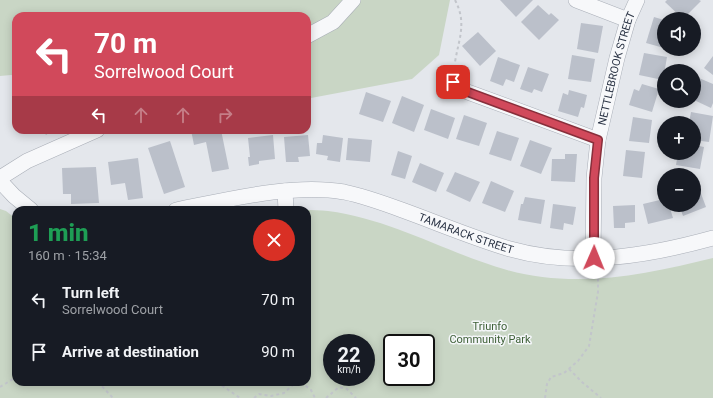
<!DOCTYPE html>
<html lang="en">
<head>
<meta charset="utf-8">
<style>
  :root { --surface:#171b24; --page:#20242c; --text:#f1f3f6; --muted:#9ea1a6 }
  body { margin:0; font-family:Roboto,sans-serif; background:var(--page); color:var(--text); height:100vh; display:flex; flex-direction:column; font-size:15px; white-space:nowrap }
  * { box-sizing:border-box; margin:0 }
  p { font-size:13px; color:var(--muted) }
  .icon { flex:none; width:22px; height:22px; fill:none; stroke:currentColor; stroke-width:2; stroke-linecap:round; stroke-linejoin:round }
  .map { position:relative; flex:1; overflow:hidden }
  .details { position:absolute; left:12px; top:206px; width:299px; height:180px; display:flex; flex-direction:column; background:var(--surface); border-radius:12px; box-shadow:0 2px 10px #0003 }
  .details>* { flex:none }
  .hud { position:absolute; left:12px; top:12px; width:299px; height:122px; border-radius:12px; box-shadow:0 2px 10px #0003; background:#d1495b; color:#fff; overflow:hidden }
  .tools { position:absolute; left:657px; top:12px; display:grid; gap:8px }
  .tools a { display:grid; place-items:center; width:44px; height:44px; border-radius:50%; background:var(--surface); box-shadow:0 2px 10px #0003; font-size:20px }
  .speed { position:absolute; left:323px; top:334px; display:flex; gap:8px; font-size:20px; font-weight:700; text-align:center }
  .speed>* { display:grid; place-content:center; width:52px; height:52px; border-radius:50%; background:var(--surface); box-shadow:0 2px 10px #0003; line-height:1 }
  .speed small { font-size:10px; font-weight:400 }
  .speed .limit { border:2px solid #111; border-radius:6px; background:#fff; color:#111 }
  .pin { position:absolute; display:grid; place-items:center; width:34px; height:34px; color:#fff; margin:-17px; border-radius:8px; box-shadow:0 2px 6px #0006 }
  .me { position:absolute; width:44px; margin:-22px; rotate:1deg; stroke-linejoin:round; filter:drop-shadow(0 0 3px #0008) }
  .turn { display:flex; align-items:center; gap:14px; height:84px; padding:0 16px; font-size:18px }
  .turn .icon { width:52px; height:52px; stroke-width:2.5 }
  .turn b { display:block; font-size:28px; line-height:34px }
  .lanes { display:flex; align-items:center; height:38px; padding:0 16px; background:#0003; justify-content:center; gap:20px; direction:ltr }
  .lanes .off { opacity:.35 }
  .round { display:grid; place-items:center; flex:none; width:42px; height:42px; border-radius:21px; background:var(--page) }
  .head { display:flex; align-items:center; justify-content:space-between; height:68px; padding:0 16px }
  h1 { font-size:24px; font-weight:800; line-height:30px; color:#1e9e55 }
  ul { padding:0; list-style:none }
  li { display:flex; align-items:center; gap:12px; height:52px; padding:0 16px }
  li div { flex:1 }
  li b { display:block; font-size:15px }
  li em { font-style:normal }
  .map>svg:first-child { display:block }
</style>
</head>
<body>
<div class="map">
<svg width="713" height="398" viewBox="0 0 713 398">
  <rect width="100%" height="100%" fill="#e4e7ec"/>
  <g fill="#c9d6c5" fill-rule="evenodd">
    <path d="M0 0H450L439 55 412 79 311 98H307V16H16V76L11 75 0 76Z"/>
    <path d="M0 209 6 211 16 219V382H307V210H304C312 210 320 210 328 211 391 219 447 253 507 270 575 289 645 275 713 258V398H0ZM332 343H366V377H332ZM392 343H426V377H392Z"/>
  </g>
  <g fill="#bbc0ca">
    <path d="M500 0H533L516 17Z"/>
    <path d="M667 0H699L701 1 683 19 665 2Z"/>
    <path d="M538 5 549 15 551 13 559 20 539 40 521 22Z"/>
    <path d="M654 17 664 20V48L646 43Z"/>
    <path d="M581 23 603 26 598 53 577 49Z"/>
    <path d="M478 32 496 51 480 66 462 46Z"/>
    <path d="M644 53 667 57 663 80 639 75Z"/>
    <path d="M572 55 595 59 591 82 568 79Z"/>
    <path d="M713 56V75L704 68Z"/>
    <path d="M498 57 520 65 514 82 506 79 503 86 490 81Z"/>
    <path d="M528 67 549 74 542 92 534 89 532 93 520 89Z"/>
    <path d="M699 78 713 84V103L711 108 694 100V89Z"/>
    <path d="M642 84 659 89 652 112 629 105 634 89 639 91Z"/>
    <path d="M569 90 587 95 584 108 581 107 578 117 558 111 563 93 568 95Z"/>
    <path d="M366 92 391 101 383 122 359 114Z"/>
    <path d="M402 96 424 105 414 132 392 123Z"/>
    <path d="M431 109 455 118 448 139 424 130Z"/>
    <path d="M691 112 713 116 709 142 694 140V123H689Z"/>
    <path d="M464 115 487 123 479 146 456 139Z"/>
    <path d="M633 117 652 120 649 143 629 141Z"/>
    <path d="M43 130H53L46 135Z"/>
    <path d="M191 130H221L229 169 212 172 206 142 194 145Z"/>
    <path d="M497 131 519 138 511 161 489 154Z"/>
    <path d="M273 135 275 159 259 161V164L249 166 248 157H250L248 138Z"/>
    <path d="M308 135 310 156 298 157 299 162H286L284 137Z"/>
    <path d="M323 135 343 138 340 162 327 160 328 156 316 154 317 143H322Z"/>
    <path d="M348 138 372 140 370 162 346 160Z"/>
    <path d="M530 140 552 148 541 174 520 166Z"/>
    <path d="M170 141 185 187 164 194 148 148Z"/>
    <path d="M694 145 704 147 700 169 676 165 678 153H694Z"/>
    <path d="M626 150 645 152 642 178 623 176Z"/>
    <path d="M398 151 412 156 405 179 391 175Z"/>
    <path d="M565 154H577L575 182 551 181 552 159H565Z"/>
    <path d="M138 158 143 198 128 200 125 183 111 185 108 162Z"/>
    <path d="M420 163 444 173 436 192 412 182Z"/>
    <path d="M96 167 99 203 71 204V194H63L62 168Z"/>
    <path d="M455 172 480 182 470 202 446 191Z"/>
    <path d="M491 181 514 191 505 212 482 203Z"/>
    <path d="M697 183 706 207 683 216 679 205H694V184Z"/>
    <path d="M525 197 545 200 541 224 518 220 521 204H523Z"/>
    <path d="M664 199V205H669L673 218 648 224 643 204Z"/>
    <path d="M553 204 576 207 573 225 564 223 563 230 550 228Z"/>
    <path d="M635 205V222L625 223V228H614L613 206Z"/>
  </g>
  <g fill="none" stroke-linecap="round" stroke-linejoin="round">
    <g stroke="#a9aeb7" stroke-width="16">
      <g id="minor">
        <path d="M576 0 628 20"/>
        <path d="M307 36 333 22 353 0"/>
        <path d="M453 82 465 91 598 140"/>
        <path d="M0 178 27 161 97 130"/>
        <path d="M0 181 14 196 31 210"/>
        <path d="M285 191 286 210"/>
        <path id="s1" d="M176 210C227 200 292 183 344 192 364 196 383 203 402 210 438 223 473 238 510 249 577 268 648 256 713 238"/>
        <path id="s2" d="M593 258 594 178 598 140 617 58 628 20 637 0"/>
      </g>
    </g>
    <g stroke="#c2c5cb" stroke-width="2" stroke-dasharray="3 3" stroke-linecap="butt">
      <path d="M455 0C467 23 459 38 455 62"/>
      <path d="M569 369 582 382 601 398"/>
      <path d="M98 382 113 398"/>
      <path d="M217 382 240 398"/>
      <path d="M301 382 311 390 315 398"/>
      <path d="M0 387 16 377"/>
      <path d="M254 398 259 394 271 396 284 393 296 382"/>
      <path d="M326 398 339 387 347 389 356 398"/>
      <path d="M545 398 547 384 551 377 564 373 578 361 589 346 598 292V275"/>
    </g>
    <use href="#minor" stroke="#f7f8fa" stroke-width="15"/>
  </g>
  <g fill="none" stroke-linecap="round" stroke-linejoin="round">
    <g stroke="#882f3b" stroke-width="10">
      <path id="route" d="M453 82 465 91 598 140 594 178V258"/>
    </g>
    <use href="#route" stroke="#d1495b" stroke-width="7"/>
  </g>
  <g text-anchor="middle" stroke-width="3" stroke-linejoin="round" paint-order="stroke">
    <g font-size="11" fill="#2b3445" stroke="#f4f6f9">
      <text dy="4" stroke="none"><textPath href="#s2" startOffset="192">NETTLEBROOK STREET</textPath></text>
      <text dy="4" stroke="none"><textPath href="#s1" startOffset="299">TAMARACK STREET</textPath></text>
    </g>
    <g font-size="11" fill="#3f6138" stroke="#f4f6f9">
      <text x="490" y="330">Triunfo<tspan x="490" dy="13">Community Park</tspan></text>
    </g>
  </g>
</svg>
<div class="tools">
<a><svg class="icon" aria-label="sound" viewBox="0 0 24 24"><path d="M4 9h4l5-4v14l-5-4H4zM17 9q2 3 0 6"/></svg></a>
<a><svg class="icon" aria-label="search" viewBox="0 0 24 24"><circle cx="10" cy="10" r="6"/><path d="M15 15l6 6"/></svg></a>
<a>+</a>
<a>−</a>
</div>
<div class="speed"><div>22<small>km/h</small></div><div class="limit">30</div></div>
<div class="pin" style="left:453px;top:82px;background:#d93025"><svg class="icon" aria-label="arrive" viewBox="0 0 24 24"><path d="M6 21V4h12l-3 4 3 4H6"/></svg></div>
<svg class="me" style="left:594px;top:258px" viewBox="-20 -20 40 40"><circle r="19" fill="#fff"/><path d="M0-13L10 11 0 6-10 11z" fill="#d1495b"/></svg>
<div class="hud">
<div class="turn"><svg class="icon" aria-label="left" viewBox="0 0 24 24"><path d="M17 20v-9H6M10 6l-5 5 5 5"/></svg><div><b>70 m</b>Sorrelwood Court</div></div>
<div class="lanes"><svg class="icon" aria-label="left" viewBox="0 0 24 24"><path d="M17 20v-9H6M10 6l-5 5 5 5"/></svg><svg class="icon off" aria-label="ahead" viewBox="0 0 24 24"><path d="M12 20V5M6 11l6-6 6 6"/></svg><svg class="icon off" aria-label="ahead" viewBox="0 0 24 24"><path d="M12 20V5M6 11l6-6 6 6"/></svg><svg class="icon off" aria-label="right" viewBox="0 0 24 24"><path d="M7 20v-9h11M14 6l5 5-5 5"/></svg></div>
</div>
<section class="details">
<div class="head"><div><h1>1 min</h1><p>160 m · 15:34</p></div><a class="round" style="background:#d93025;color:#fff"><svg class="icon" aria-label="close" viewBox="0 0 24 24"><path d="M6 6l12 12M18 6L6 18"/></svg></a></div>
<ul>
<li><svg class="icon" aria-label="left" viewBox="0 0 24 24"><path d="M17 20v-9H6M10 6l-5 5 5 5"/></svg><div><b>Turn left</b><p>Sorrelwood Court</p></div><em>70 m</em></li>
<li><svg class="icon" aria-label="arrive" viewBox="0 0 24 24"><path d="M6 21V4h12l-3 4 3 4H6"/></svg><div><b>Arrive at destination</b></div><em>90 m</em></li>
</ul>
</section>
</div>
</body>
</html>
